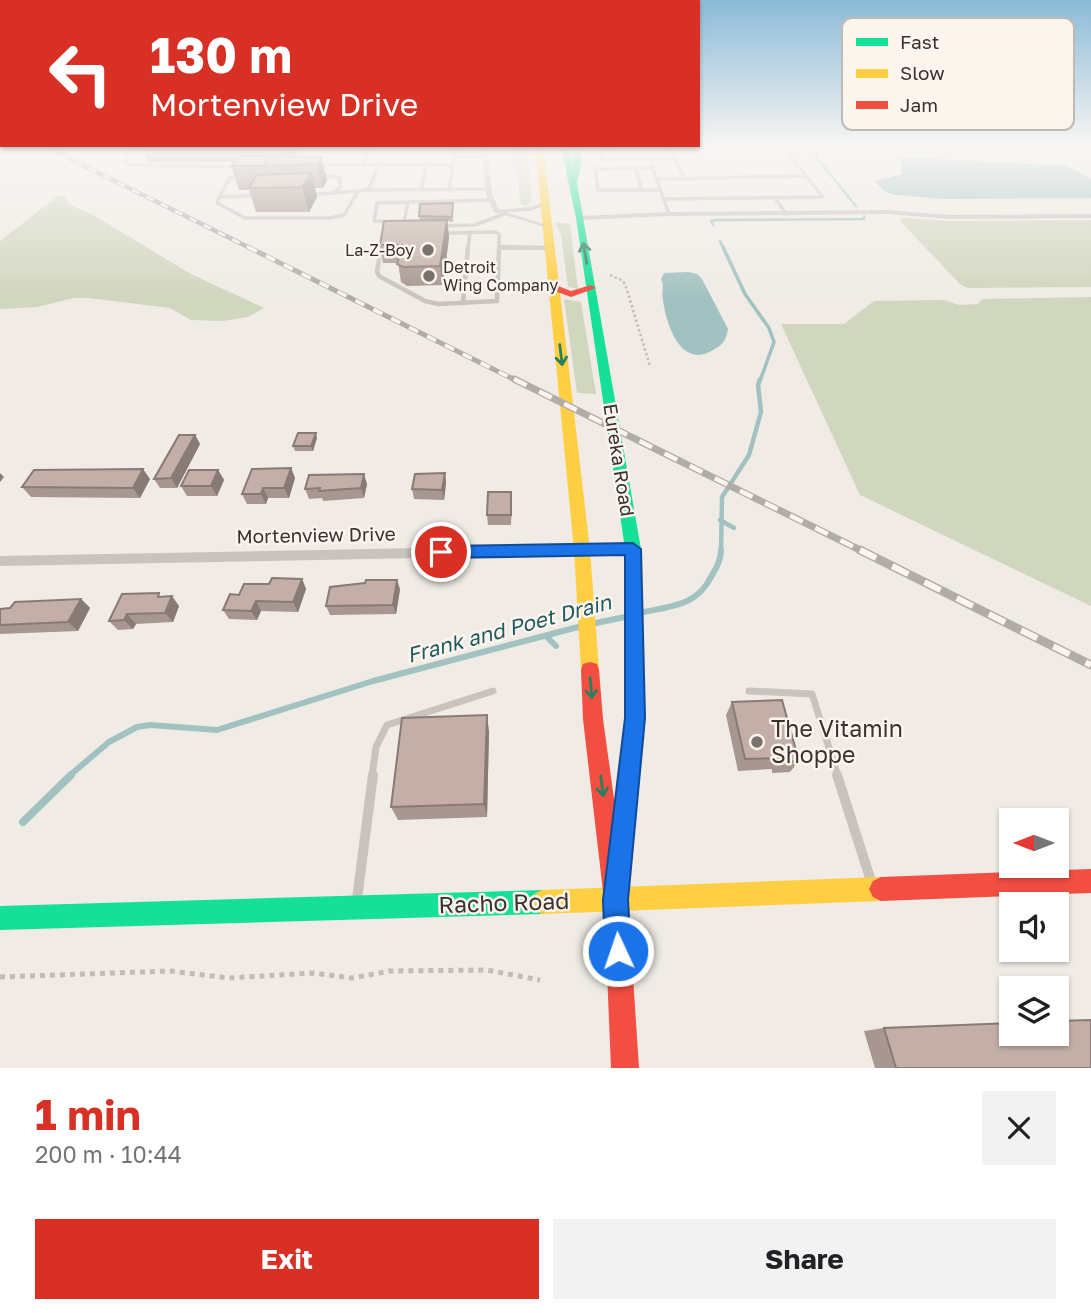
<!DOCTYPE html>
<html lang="en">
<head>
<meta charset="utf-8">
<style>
  :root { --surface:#fff; --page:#f2f2f2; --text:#202124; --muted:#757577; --accent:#d93025 }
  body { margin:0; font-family:"Golos Text",sans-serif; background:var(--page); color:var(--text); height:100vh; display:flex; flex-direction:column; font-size:26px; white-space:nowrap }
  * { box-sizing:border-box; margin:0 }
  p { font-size:23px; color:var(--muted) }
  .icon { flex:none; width:38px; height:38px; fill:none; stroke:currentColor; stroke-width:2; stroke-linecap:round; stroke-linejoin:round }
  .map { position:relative; height:1068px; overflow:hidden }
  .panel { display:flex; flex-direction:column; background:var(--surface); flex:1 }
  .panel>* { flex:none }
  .banner { position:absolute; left:0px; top:0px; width:700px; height:147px; box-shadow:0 2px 5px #0004; background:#d93025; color:#fff; overflow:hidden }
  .needle { width:46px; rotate:270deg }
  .controls { position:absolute; left:999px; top:808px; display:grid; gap:14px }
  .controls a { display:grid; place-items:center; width:70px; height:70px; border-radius:0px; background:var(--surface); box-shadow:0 2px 5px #0004; font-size:35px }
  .pin { position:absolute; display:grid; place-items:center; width:60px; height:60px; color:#fff; margin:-30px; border:4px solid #fff; border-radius:50%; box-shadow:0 2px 7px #0007 }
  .me { position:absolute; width:77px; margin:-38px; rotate:357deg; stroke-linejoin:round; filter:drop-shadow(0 0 5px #0008) }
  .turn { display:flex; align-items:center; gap:24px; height:147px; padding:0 35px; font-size:32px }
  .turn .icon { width:91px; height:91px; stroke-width:2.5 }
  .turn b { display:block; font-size:49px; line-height:60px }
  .round { display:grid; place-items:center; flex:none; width:74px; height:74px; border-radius:0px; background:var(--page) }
  .overview { display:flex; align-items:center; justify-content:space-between; height:119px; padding:0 35px }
  h1 { font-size:42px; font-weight:700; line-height:52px; color:var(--accent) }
  .action { display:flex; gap:14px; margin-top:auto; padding:14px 35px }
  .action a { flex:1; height:80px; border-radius:0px; background:var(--accent); color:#fff; font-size:28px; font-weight:700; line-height:80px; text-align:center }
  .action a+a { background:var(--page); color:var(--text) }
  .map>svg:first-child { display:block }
</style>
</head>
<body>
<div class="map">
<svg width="1091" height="1068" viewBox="0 0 1091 1068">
  <rect width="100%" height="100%" fill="#f0ebe5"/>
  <g fill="#d1d6bf">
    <path d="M513 147H526L528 152 531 200 528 205 524 206 520 203 518 176 513 167Z"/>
    <path d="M59 195 65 197 69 204 95 216 189 273 264 308 248 317 223 321 191 320 170 308 89 298H74L37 307 0 309V241Z"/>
    <path d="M906 218 951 221 1091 220V287L968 288 961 285 899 220Z"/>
    <path d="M555 222 570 224 578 289 568 287 561 235Z"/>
    <path d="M1091 297V606L860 495 781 324H844L874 301 945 300 959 305 978 304 982 299Z"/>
    <path d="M564 299 581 302 596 394 577 393Z"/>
  </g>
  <g fill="#a1c2c1">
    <path d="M902 157 1068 166 1091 179V198L944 199 895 195 884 191 875 181 901 174Z"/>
    <path d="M688 272 697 274 702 279 728 329C726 340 723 345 713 350 681 370 666 324 663 300 661 292 665 287 661 279L664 273Z"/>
  </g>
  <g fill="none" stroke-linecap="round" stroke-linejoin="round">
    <g stroke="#a1c2c1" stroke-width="2.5">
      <path d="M817 147 816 157 856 206"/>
      <path d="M713 225 711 221 717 220 864 219V216"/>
      <path d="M720 241 724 249"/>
    </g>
    <path stroke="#a1c2c1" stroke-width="3.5" d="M723 247 745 294 769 328 774 342 760 381"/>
    <g stroke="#a1c2c1" stroke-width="4.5">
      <path d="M720 520 734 528"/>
      <path d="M721 552 722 497 749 455 761 412 758 385 760 379"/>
    </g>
    <g stroke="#a1c2c1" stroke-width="6">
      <path d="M639 613C670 606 696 607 711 577 716 568 721 560 721 550"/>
      <path d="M591 624 630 616"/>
      <path d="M546 636 556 646"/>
      <path d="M69 776 109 742 137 727 150 725 217 730 373 681 582 626"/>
    </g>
    <path stroke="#a1c2c1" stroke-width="8" d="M23 822 71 775"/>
    <path stroke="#c2bbb6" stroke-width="2.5" stroke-dasharray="2.5 2.5" stroke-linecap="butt" d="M610 275 623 281 626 287 650 366"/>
    <path stroke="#c2bbb6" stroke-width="5" stroke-dasharray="5 5" stroke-linecap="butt" d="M0 977 170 971 229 978 313 973 352 978 390 971 487 970 540 980"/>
    <g stroke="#c9c3be" stroke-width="3.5">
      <path d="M135 147 127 155 125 162 130 165 237 167"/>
      <path d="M617 147 601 152 602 159H675"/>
      <path d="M669 147 684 178"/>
      <path d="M455 157 485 156"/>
      <path d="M294 162 305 147"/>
      <path d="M318 165H379L368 190"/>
      <path d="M362 165 370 147"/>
      <path d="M379 165H453"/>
      <path d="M652 166 669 214"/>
      <path d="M635 168 642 190"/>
      <path d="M652 168 595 169 598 190H661"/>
      <path d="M320 174 340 178V187L334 193"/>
      <path d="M657 179 806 176"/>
      <path d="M421 189 427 165"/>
      <path d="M449 189 456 147"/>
      <path d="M259 195 219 197 217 203 245 218H330L344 215 358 191"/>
      <path d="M308 195 368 190 488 189"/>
      <path d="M219 197 230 178 239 176"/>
      <path d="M775 198 786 214"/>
      <path d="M665 199 823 197 783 147"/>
      <path d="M393 222 374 221 377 203 490 200"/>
      <path d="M404 222 408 202"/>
      <path d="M441 226 475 225 504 214"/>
      <path d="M443 233 495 232 499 234V248H549"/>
      <path d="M381 249 382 242"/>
      <path d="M468 249 470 232"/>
    </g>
    <g stroke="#c9c3be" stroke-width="4.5">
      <path d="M381 247 377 272 379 276 425 301 438 304 497 301 499 248"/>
      <path d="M499 247 549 248"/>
      <path d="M463 303 468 247"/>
    </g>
    <g stroke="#c9c3be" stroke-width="7">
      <path d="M749 691 812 694 838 776"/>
      <path d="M372 776 376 747 387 725 493 691"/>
    </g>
    <g stroke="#c9c3be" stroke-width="10">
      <path d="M837 775 871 881"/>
      <path d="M357 899 373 775"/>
    </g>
    <g fill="#c9c3be" fill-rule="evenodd">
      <path d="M481 147H487L492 194 499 210 530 207 547 202V204L531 211 506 212 549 226V228L494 212 486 194Z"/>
      <path d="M887 210 949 215 1091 214V218L949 219 887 214 669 216 580 220 577 218 580 216 669 212Z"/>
      <path d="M633 544 637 546 639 549 637 552 633 554 0 566V556Z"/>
    </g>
    <g fill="#16e098" fill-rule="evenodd">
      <path d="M561 147H569L573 166V147H581V164L577 183 641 549 643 673 641 679 634 681 627 679 625 673V549L576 218Z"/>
      <path d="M542 890 550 894 554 902 550 910 542 914 0 930V906Z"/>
    </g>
    <g fill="#ffcf43" fill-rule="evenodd">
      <path d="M535 147H543L590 550 599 670 597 676 590 678 583 676 581 670 574 550Z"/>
      <path d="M634 665 641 667 643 673 645 718 631 864 627 872 619 876 611 872 607 864 625 718V673L627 667Z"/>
      <path d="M881 877 889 881 893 889 889 897 881 901 542 914 534 910 530 902 534 894 542 890Z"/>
    </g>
    <g fill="#f24e42" fill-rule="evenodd">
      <path d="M553 284 571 291 591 285 596 288 571 297 549 289 548 287Z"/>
      <path d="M590 662 597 664 599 670 603 719 628 900 639 1068H611L604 900 583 719 581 670 583 664Z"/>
      <path d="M1091 869V893L881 901 873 897 869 889 873 881 881 877Z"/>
    </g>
    <g stroke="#b1aca8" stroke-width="4.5">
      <path id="rail-far3" d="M46 147 252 249"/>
    </g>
    <g stroke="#b1aca8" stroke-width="5">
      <path id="rail-far2" d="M248 247 517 381"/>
    </g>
    <g stroke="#b1aca8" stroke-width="7">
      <path id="rail-far1" d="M514 379 864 552"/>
    </g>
    <g stroke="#b1aca8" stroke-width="9">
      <path id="rail" d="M860 550 1091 665"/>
    </g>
    <use href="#rail-far3" stroke="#fbf5ee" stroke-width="2.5" stroke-dasharray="8" stroke-linecap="butt"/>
    <use href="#rail-far2" stroke="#fbf5ee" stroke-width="3.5" stroke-dasharray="10" stroke-linecap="butt"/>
    <use href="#rail-far1" stroke="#fbf5ee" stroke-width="4.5" stroke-dasharray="14" stroke-linecap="butt"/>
    <use href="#rail" stroke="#fbf5ee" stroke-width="6" stroke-dasharray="18" stroke-linecap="butt"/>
  </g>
  <g fill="#a89690">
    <path d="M143 147H299L293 157H321L327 180 323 188H315L317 197 309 212H256L249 190H239L231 166 234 162H147L141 149Z"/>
    <path d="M453 203V222L447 221 449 237 443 285 407 286 401 282 398 263H383L380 245 420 220 419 216Z"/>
    <path d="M195 435 200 444 177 488H160L154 479Z"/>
    <path d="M317 438 313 451H295L293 446Z"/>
    <path d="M291 468 295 478 289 498H268L266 504H247L242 494Z"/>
    <path d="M218 470 224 480 217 496H187L181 486Z"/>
    <path d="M445 473 446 483 444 500 414 499 412 489Z"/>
    <path d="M150 479 140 498 31 497 22 487Z"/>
    <path d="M367 484 364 498 323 501 322 498 309 499 305 489Z"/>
    <path d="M512 502 511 525H488L487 515Z"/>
    <path d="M302 579 306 589 298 612 261 611 257 620 229 619 223 610 239 595 269 584Z"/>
    <path d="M400 589 396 614 330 615 326 606Z"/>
    <path d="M162 597 179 606 173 622 136 624 133 629 118 630 109 621Z"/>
    <path d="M81 599 90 608 78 631 0 634V609Z"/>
    <path d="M732 702 799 761 790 772 772 773V769L738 771 726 715Z"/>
    <path d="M489 731 487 817 398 820 391 807Z"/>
    <path d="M884 1028 1091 1068H875L864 1031Z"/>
  </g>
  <g fill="#887a75">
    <path d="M299 147 289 162 285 148Z"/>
    <path d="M321 157 327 180 323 188 317 164Z"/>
    <path d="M311 173 317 197 309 212 302 187Z"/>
    <path d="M447 220 449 237 443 285 440 266Z"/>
    <path d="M316 433 317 438 313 451 311 446Z"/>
    <path d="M195 435 200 444 177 488 171 478Z"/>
    <path d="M291 468 295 478 289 498 284 488Z"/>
    <path d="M143 469 150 479 140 498 133 488Z"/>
    <path d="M218 470 224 480 217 496 211 486Z"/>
    <path d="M0 473 4 477 0 482Z"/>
    <path d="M445 473 446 483 444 500 442 490Z"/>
    <path d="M364 474 367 484 364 498 361 488Z"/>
    <path d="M263 488 268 498 266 504 261 494Z"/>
    <path d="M302 579 306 589 298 612 293 602Z"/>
    <path d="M397 580 400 589 396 614 393 605Z"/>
    <path d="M172 596 179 606 173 622 165 613Z"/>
    <path d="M81 599 90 608 78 631 68 622Z"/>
    <path d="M256 601 261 611 257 620 251 611Z"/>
    <path d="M127 614 136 624 133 629 124 620Z"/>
    <path d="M487 715 489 731 487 817 484 804Z"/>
  </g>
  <g fill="#c3afa7" stroke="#887a75" stroke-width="2">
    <path d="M143 147H285L141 149Z"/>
    <path d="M239 156H271L264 166H231Z"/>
    <path d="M271 156 321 157 317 164 264 166Z"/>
    <path d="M311 173 302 187 248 188 257 175Z"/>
    <path d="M453 203 452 217 419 216 420 204Z"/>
    <path d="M447 220 440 266 403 267 397 264 402 245H380L384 221Z"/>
    <path d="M298 433H316L311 446H293Z"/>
    <path d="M179 435H195L171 478 154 479Z"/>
    <path d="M291 468 284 488H263L261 494H242L252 469Z"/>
    <path d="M143 469 133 488 22 487 34 470Z"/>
    <path d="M189 470H218L211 486H181Z"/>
    <path d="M445 473 442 490 412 489 415 474Z"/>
    <path d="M364 474 361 488 319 491 320 488 305 489 309 475Z"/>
    <path d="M488 492H511V515H487Z"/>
    <path d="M272 578 302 579 293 602 256 601 251 611 223 610 230 594 239 595 244 584H269Z"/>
    <path d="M366 580H397L393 605 326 606 330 587 365 583Z"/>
    <path d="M159 593 158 597 172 596 165 613 127 614 124 620 109 621 122 594Z"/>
    <path d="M81 599 68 622 0 625V609L10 608 15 602Z"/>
    <path d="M782 700 799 761 780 762V758L745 759 732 702Z"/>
    <path d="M487 715 484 804 391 807 402 718Z"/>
    <path d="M1091 1020V1068H896L884 1028 1012 1023V1034H1057V1021Z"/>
  </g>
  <defs><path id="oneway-shaft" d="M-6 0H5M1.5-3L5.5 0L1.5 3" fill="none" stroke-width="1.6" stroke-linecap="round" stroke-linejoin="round" transform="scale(1.75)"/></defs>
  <g stroke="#2a7f5c">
    <use href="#oneway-shaft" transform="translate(585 253) rotate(-100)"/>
    <use href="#oneway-shaft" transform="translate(561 355) rotate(83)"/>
    <use href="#oneway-shaft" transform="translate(591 688) rotate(85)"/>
    <use href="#oneway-shaft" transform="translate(602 786) rotate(83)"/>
  </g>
  <linearGradient id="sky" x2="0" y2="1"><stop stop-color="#8bbad8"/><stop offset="0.49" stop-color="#f8f6f3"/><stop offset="1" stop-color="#f8f6f3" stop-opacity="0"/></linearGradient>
  <rect width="1091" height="297" fill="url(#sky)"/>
  <path fill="#1a73e8" stroke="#114b97" stroke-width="2" d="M633 543 641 549 645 718 628 900 631 951 627 960 618 964 609 960 605 951 603 900 625 718V555L441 558 432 552 441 546Z"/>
  <g fill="#7a716c" stroke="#fbf5ee" stroke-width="2.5">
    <circle cx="428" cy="250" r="7"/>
    <circle cx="429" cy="276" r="7"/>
    <circle cx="757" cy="742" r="7"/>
  </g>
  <g text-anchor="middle" stroke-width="5" stroke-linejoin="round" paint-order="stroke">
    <g font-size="16" fill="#3b302b" stroke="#fbf5ee" text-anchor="end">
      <text x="414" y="256">La-Z-Boy</text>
      <text x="443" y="273" text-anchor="start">Detroit<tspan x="443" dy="18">Wing Company</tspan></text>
    </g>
    <g font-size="19" fill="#3b302b" stroke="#fbf5ee">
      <text transform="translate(619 460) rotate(81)" y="7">Eureka Road</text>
      <text transform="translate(316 535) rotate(-1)" y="7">Mortenview Drive</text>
    </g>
    <g font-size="21" font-style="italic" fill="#1f5a5e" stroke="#fbf5ee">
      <text transform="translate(509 629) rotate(-15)" y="7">Frank and Poet Drain</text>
    </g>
    <g font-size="23" fill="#3b302b" stroke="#fbf5ee" text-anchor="start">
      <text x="771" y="737">The Vitamin<tspan x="771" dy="26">Shoppe</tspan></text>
    </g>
    <g font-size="23" fill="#3b302b" stroke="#fbf5ee">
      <text transform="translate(504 903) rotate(-2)" y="8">Racho Road</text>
    </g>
  </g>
  <rect x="842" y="18" width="232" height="112" rx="10" fill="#fbf5ee" stroke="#c1bab4" stroke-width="2"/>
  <rect x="856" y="38" width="32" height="8" fill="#16e098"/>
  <rect x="856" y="69" width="32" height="9" fill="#ffcf43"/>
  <rect x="856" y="101" width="32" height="8" fill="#f24e42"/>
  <g font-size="19" fill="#3b302b">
    <text x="900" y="49">Fast</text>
    <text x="900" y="80">Slow</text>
    <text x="900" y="112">Jam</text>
  </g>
</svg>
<div class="controls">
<a><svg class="needle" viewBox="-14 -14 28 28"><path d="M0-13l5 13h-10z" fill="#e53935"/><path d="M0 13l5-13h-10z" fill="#757577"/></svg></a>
<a><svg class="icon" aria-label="sound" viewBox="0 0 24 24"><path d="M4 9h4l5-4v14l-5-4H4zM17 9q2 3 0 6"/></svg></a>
<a><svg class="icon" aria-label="layers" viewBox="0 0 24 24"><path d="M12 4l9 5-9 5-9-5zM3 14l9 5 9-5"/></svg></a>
</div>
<div class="pin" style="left:441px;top:552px;background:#d93025"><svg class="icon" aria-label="arrive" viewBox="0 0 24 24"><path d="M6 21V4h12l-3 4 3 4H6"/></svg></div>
<svg class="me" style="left:618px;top:951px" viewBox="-20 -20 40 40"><circle r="17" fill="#1a73e8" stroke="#fff" stroke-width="3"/><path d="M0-11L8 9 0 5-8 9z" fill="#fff"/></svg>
<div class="banner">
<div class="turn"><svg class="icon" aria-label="left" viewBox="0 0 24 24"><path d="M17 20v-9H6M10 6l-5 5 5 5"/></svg><div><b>130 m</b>Mortenview Drive</div></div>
</div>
</div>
<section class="panel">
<div class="overview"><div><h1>1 min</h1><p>200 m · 10:44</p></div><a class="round"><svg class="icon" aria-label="close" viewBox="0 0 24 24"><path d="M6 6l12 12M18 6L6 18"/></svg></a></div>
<div class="action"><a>Exit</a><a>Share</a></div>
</section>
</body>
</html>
